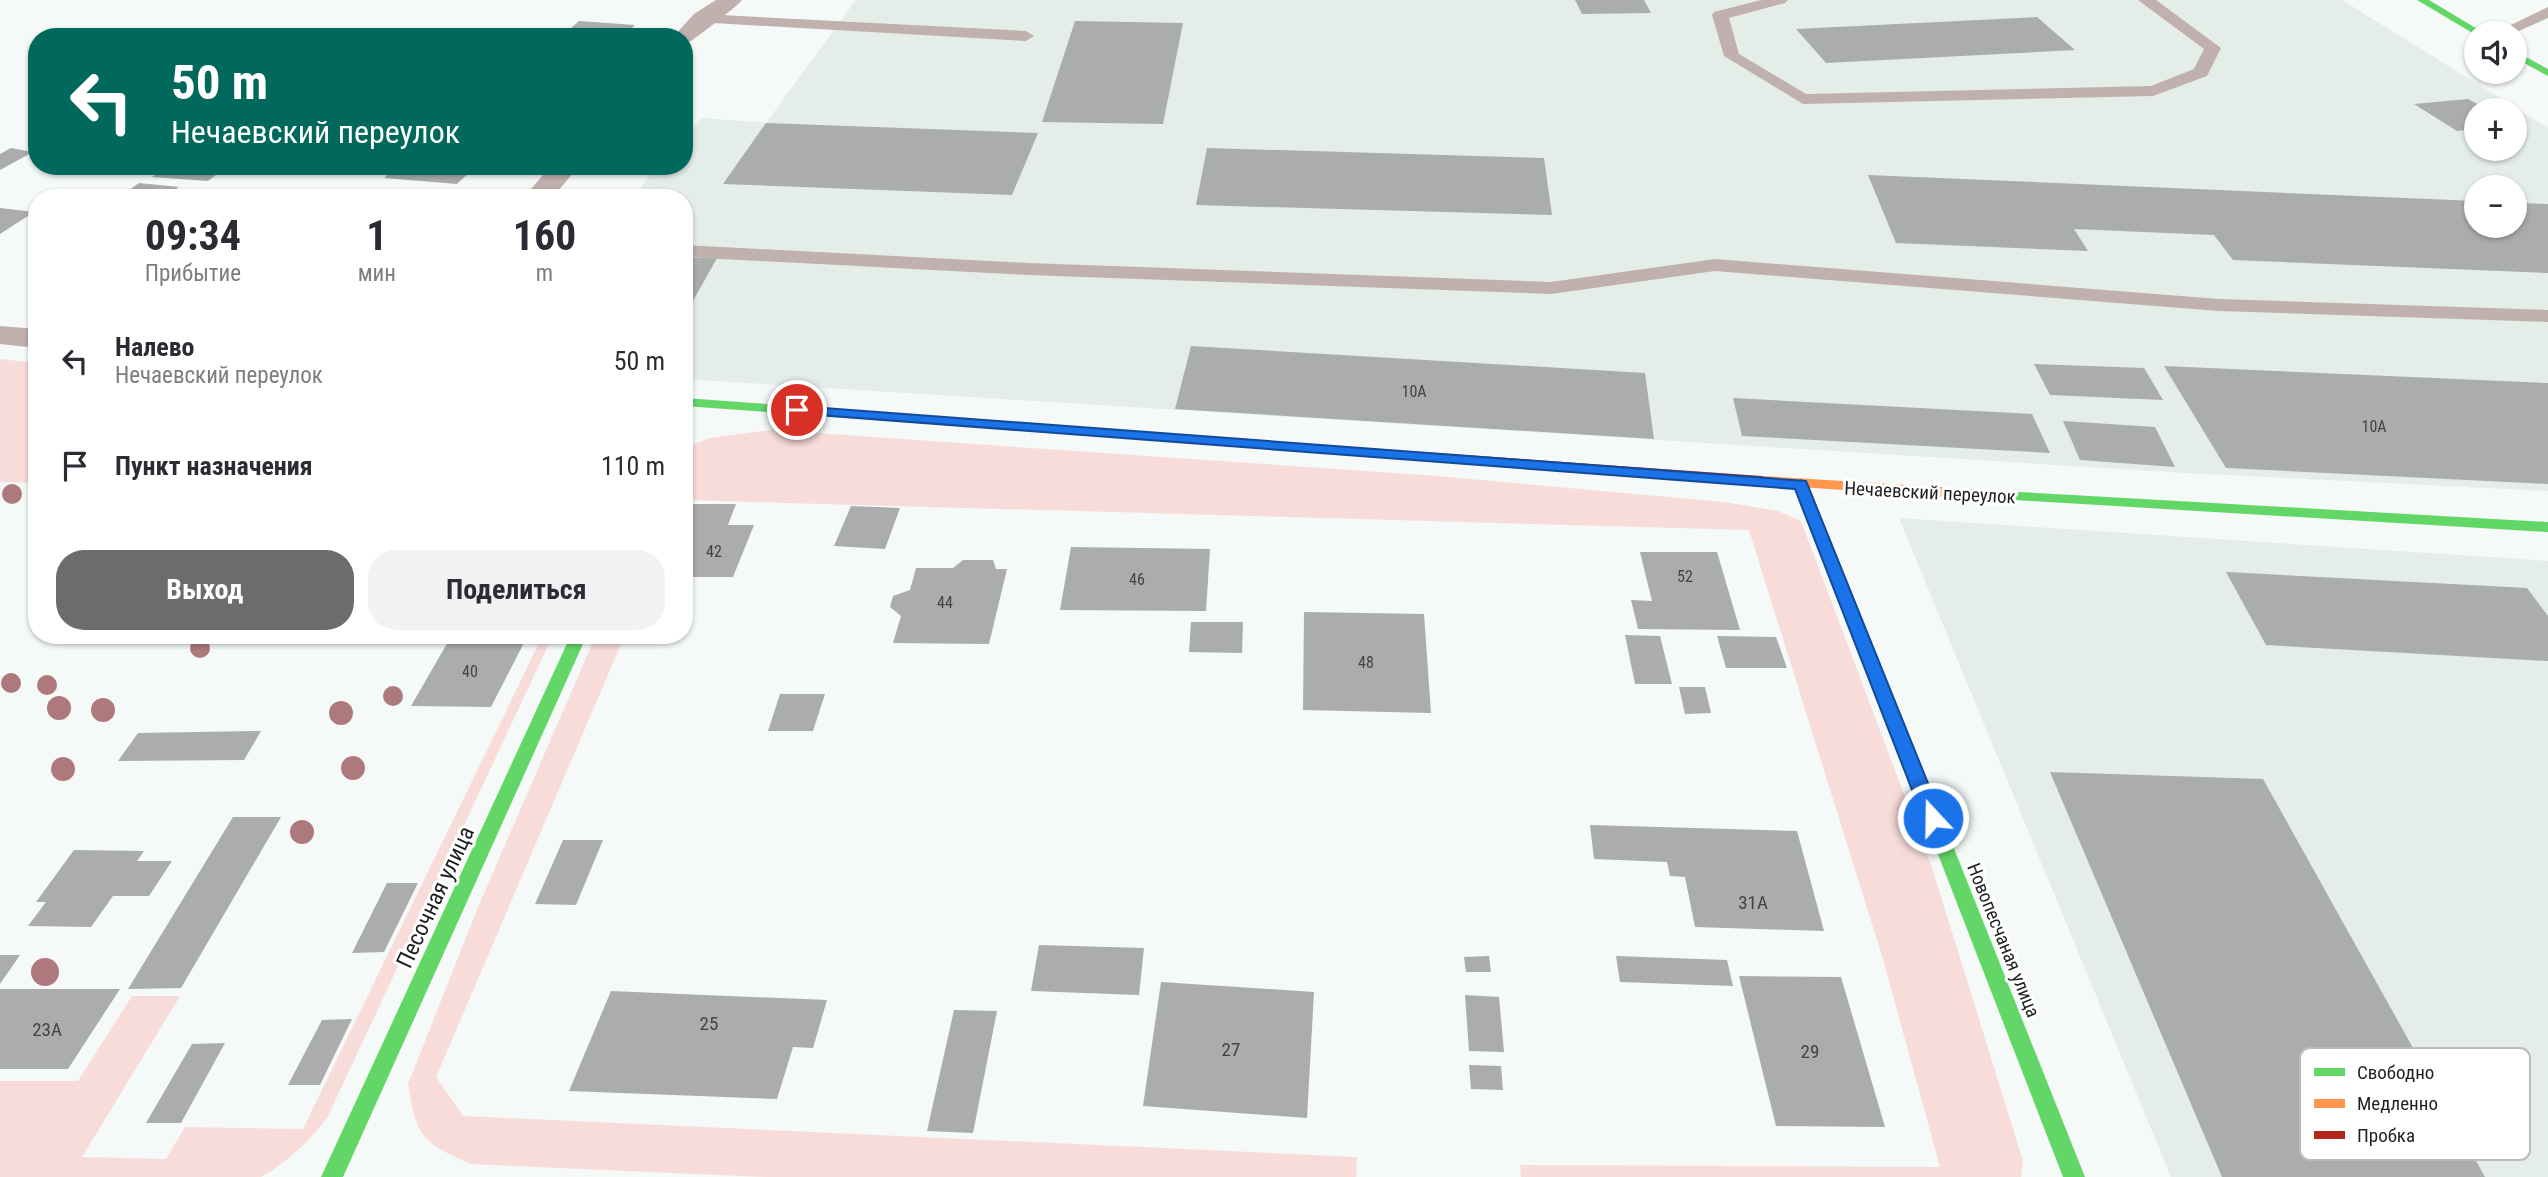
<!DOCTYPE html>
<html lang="ru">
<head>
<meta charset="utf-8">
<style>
  :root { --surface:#fff; --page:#f2f2f3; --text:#2b2b33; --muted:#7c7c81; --accent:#6a6d6b }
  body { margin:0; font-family:"Roboto Condensed",sans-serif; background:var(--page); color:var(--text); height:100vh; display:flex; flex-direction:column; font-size:26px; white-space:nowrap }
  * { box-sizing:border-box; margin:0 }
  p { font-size:23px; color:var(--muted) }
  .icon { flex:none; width:38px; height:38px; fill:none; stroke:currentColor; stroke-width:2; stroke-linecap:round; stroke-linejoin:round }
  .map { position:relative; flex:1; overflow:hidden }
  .panel { position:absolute; left:28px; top:189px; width:665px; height:455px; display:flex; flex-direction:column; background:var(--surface); border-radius:28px; box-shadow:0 2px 5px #0004 }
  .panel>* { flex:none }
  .banner { position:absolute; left:28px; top:28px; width:665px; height:147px; border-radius:28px; box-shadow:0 2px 5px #0004; background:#00695c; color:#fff; overflow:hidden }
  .buttons { position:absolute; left:2464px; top:21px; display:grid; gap:14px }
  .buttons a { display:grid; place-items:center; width:63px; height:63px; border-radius:50%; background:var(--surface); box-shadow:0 2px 5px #0004; font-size:35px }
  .pin { position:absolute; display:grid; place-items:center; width:60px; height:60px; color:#fff; margin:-30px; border:4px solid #fff; border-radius:50%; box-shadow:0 2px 7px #0007 }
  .me { position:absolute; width:77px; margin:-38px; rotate:339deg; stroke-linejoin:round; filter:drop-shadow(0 0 5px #0008) }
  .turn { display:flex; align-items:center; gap:24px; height:147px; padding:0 28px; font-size:32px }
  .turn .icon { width:91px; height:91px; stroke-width:2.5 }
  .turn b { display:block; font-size:49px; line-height:60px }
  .eta { display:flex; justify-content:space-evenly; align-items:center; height:119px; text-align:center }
  .eta b { font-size:42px; font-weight:700; line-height:49px }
  .cta { display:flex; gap:14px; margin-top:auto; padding:14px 28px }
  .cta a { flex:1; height:80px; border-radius:28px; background:var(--accent); color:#fff; font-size:28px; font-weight:700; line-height:80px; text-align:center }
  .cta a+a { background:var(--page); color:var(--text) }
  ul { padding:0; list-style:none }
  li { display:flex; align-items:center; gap:21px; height:105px; padding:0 28px }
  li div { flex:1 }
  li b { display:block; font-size:26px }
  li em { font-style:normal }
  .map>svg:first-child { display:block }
</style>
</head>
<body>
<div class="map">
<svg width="2548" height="1177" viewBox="0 0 2548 1177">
  <rect width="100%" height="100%" fill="#f5f9f7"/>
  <g fill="#e4ede8" fill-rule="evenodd">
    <path d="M856 0H2342L2548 128V491L2185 473 684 379V198H631L659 166H684V137L702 118 766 123ZM2476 110H2515V149H2476ZM2476 187H2515V226H2476Z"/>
    <path d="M1899 518 2548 561V1177H2171Z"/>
  </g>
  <g fill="#f7dcd9">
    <path d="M0 359 37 363V483L0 482Z"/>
    <path d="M772 430 1437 476 1724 502 1778 511 1801 521 1933 871 2023 1161 2021 1177H1521L1520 1165 1940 1167 1883 959 1749 530 684 500 687 447 709 438Z"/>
    <path d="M543 635H553L327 1118C308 1143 288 1161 261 1177H0V1081H78L132 996H180L82 1157 166 1159 185 1127 303 1129Z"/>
    <path d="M596 635H625L436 1077 463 1116 1357 1157 1356 1177H764L471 1164C423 1143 416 1137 408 1084L479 905Z"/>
  </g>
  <g fill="#aaadab">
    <path d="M1575 0H1644L1651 13 1582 14Z"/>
    <path d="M2037 17 2075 50 1826 63 1796 29Z"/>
    <path d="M579 21 635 25 623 37H561Z"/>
    <path d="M1075 21 1183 23 1163 124 1042 122Z"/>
    <path d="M2468 99 2488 110H2476V129L2457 131 2414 104Z"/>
    <path d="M766 123 1038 133 1012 195 723 184Z"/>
    <path d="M11 148 33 152 0 170V154Z"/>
    <path d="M1207 148 1544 158 1552 215 1196 205Z"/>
    <path d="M167 166H228L208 181 152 177Z"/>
    <path d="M399 166H476L457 184 384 178Z"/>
    <path d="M1868 175 2476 201V226H2515V203L2548 204V273L2233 260 2214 235 2074 229 2088 251 1896 243Z"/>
    <path d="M139 183 179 187 164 198H118Z"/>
    <path d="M0 208 34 212 0 234Z"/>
    <path d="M684 258H717L688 310H684Z"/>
    <path d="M1191 346 1645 373 1654 439 1175 409Z"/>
    <path d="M2034 364 2144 368 2163 400 2050 395Z"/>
    <path d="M2164 366 2548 383V484L2226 468Z"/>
    <path d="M1733 398 2032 414 2050 453 1742 436Z"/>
    <path d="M2063 421 2155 427 2175 467 2080 460Z"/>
    <path d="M685 504H736L728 525H754L733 577H687L684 584Z"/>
    <path d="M851 506 900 508 885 549 834 546Z"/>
    <path d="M1071 547 1210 549 1206 611 1060 610Z"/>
    <path d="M1640 552H1717L1740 630 1638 629 1631 600 1652 601Z"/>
    <path d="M963 560H993L996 569H1007L989 644 893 643 901 616 890 607 893 596 910 590 916 568H953Z"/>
    <path d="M2226 572 2527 588 2548 616V661L2266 645Z"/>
    <path d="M1304 612 1424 614 1431 713 1303 710Z"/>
    <path d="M1191 622H1243L1242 653 1189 652Z"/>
    <path d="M452 635H528L491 707 411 706Z"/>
    <path d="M1625 635 1660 636 1672 684H1635Z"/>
    <path d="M1717 636 1776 637 1787 668H1726Z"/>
    <path d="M1679 687H1705L1711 713 1685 714Z"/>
    <path d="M780 694H825L813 731H768Z"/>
    <path d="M261 731 244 760 118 761 138 733Z"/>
    <path d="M2050 772 2263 779 2485 1177H2222Z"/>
    <path d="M233 817H281L181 988 128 989Z"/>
    <path d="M1590 825 1797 831 1824 931 1695 927 1685 877 1670 876 1667 862 1594 859Z"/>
    <path d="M563 840H603L576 905 535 904Z"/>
    <path d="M74 850 144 851 137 861H172L149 896H113L91 927 28 926 46 902H36Z"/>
    <path d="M387 883H418L384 952 352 953Z"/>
    <path d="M1039 945 1144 948 1139 995 1031 991Z"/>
    <path d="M0 955H20L0 984Z"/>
    <path d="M1489 956 1491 972H1466L1464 957Z"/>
    <path d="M1616 956 1727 960 1733 986 1620 982Z"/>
    <path d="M1739 976 1841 977 1885 1127 1776 1126Z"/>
    <path d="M1161 982 1314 992 1307 1118 1143 1106Z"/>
    <path d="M0 989H120L68 1069H0Z"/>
    <path d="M611 991 827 1000 813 1048 793 1047 777 1099 569 1091Z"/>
    <path d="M1465 995 1499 997 1504 1052 1469 1051Z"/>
    <path d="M954 1010 997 1011 973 1133 927 1131Z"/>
    <path d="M352 1019 320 1085H288L322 1020Z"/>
    <path d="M225 1043 181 1123H146L192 1044Z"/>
    <path d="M1469 1065 1501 1066 1503 1090 1471 1089Z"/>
  </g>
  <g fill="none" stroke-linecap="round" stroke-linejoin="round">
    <g fill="#c0b0ae" fill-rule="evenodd">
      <path d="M1761 0H1788L1785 3 1729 18 1739 54 1806 94 2151 86 2194 69 2204 49 2138 0H2156L2221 48 2207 76 2153 96 1803 104 1724 56 1712 15 1714 12Z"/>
      <path d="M2548 7V18L2514 33H2494Z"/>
      <path d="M702 14 1026 31 1034 36 1026 41 696 22V16Z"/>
      <path d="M684 245 1028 263 1551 282 1715 259 2219 299 2548 310V322L2219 311 1715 271 1551 294 1028 275 684 257Z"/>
    </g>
    <g fill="#c0b0ae" fill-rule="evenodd">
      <path d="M716 0H742C739 5 689 44 684 45V37H673L694 14Z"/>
      <path d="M551 166H579L552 198H523Z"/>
      <path d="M0 326 37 329V348L0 344Z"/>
    </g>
    <g fill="#63d668" fill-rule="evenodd">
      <path d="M2417 0H2429L2484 33 2476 35Z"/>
      <path d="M2515 51 2548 69V76L2515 58Z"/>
      <path d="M684 398 1422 452 1429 456 1422 460 684 406Z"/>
      <path d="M2003 491 2548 522V532L1998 499 1996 496Z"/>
      <path d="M571 635H587L343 1177H321Z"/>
      <path d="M1870 652 1876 654 1878 658 2085 1177H2063L1862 658 1864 654Z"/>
    </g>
    <path fill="#ff974d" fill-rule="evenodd" d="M1762 476 2003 491 2010 496 2003 501 1757 484 1755 481Z"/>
    <g fill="#b3261e" fill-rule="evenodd">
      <path d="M1422 452 1762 476 1769 481 1762 486 1417 459 1415 456Z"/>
      <path d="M1801 479 1808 484 1878 658 1876 662H1864L1862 658 1794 484Z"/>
    </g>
  </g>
  <g fill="#ae797c">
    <circle cx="12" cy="494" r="10"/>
    <circle cx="200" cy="648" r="10"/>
    <circle cx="11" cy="683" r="10"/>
    <circle cx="47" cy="685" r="10"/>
    <circle cx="393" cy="696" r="10"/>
    <circle cx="59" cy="708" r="12"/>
    <circle cx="103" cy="710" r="12"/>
    <circle cx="341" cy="713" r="12"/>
    <circle cx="353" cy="768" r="12"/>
    <circle cx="63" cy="769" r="12"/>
    <circle cx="302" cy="832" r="12"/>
    <circle cx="45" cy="972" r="14"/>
  </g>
  <path fill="#1a73e8" stroke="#114b97" stroke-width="2" d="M797 406 1806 481 1942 818 1933 825 1923 818 1795 489 792 413V407Z"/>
  <g text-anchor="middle" stroke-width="6" stroke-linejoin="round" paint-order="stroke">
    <g font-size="16" fill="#424443">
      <text x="1414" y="397">10А</text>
      <text x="2374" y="432">10А</text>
      <text x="714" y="557">42</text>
      <text x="1685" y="582">52</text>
      <text x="1137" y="585">46</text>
      <text x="945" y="608">44</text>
      <text x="1366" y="668">48</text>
      <text x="470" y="677">40</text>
    </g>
    <g font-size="19" fill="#1f2120" stroke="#fff">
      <text transform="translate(1930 492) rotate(3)" y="7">Нечаевский переулок</text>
      <text transform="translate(2004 940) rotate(68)" y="7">Новопесчаная улица</text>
    </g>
    <g font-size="19" fill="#424443">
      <text x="1753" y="909">31А</text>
      <text x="709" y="1030">25</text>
      <text x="47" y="1036">23А</text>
      <text x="1231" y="1056">27</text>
      <text x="1810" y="1058">29</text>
    </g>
    <g font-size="23" fill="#1f2120" stroke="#fff">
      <text transform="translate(435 897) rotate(-65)" y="8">Песочная улица</text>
    </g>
  </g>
  <rect x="2300" y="1048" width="230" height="112" rx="10" fill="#fff" stroke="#bcbcbc" stroke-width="2"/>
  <rect x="2314" y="1068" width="31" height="8" fill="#63d668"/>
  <rect x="2314" y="1099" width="31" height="9" fill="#ff974d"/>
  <rect x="2314" y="1131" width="31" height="8" fill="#b3261e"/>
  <g font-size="19" fill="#1f2120">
    <text x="2357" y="1079">Свободно</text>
    <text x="2357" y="1110">Медленно</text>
    <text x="2357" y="1142">Пробка</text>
  </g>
</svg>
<div class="buttons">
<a><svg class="icon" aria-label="sound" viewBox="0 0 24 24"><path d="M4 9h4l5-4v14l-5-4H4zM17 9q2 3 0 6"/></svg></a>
<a>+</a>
<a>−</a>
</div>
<div class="pin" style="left:797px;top:410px;background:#d93025"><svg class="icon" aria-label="arrive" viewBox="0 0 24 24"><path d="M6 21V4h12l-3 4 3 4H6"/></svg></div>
<svg class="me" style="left:1933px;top:818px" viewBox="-20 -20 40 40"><circle r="17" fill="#1a73e8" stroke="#fff" stroke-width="3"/><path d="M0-11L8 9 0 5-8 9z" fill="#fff"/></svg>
<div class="banner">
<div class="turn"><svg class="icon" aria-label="left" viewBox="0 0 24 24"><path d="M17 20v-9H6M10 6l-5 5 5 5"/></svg><div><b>50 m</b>Нечаевский переулок</div></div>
</div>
<section class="panel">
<div class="eta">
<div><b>09:34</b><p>Прибытие</p></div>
<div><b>1</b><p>мин</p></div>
<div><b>160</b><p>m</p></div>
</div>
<ul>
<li><svg class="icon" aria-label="left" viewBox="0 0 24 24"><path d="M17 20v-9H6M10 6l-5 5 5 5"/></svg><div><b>Налево</b><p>Нечаевский переулок</p></div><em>50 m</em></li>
<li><svg class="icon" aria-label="arrive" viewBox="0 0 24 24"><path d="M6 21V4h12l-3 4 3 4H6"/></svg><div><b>Пункт назначения</b></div><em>110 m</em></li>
</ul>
<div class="cta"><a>Выход</a><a>Поделиться</a></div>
</section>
</div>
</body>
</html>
